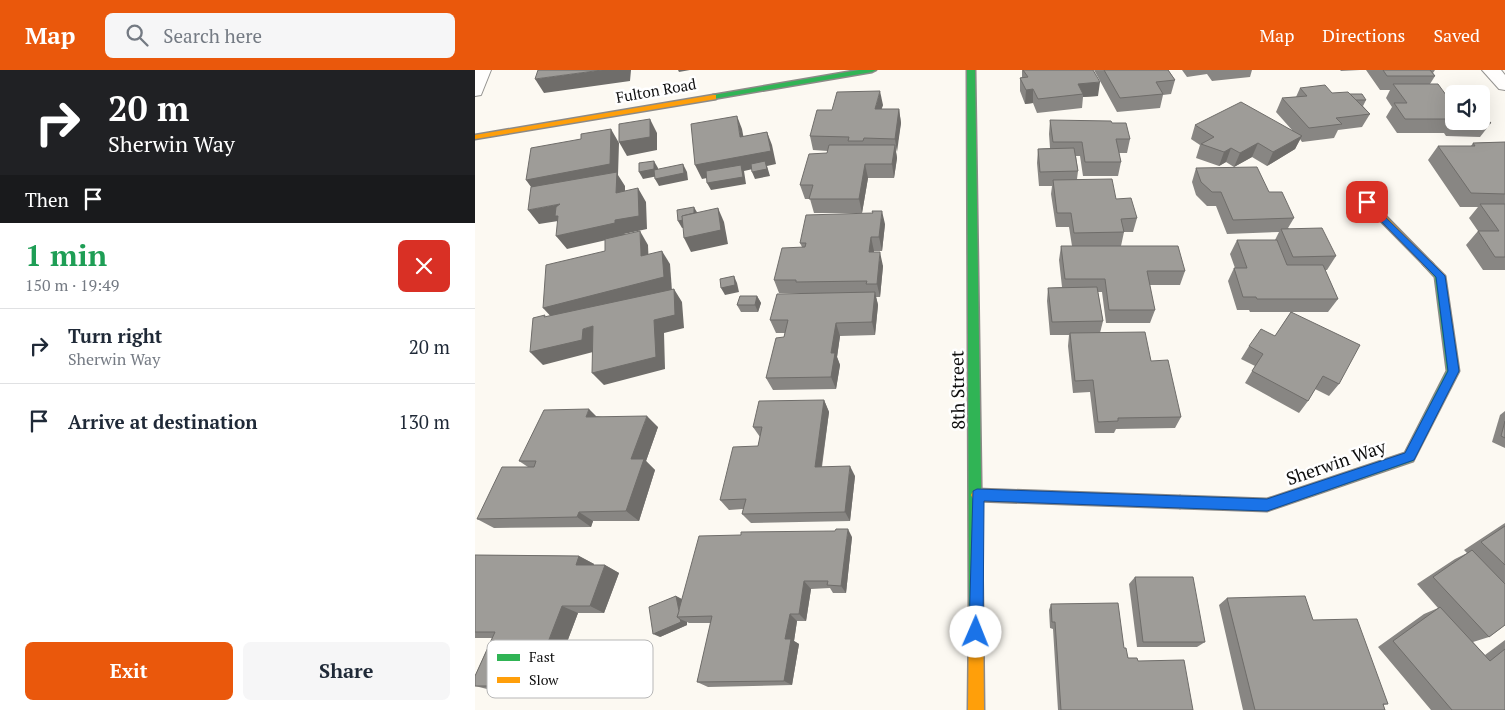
<!DOCTYPE html>
<html lang="en">
<head>
<meta charset="utf-8">
<style>
  :root { --surface:#fff; --page:#f6f6f7; --text:#1f2937; --muted:#747a83; --line:#e0e1e3; --accent:#ea580c }
  body { margin:0; font-family:"PT Serif",serif; background:var(--page); color:var(--text); height:100vh; display:flex; flex-direction:column; font-size:19px; white-space:nowrap }
  * { box-sizing:border-box; margin:0 }
  p { font-size:16px; color:var(--muted) }
  .icon { flex:none; width:28px; height:28px; fill:none; stroke:currentColor; stroke-width:2; stroke-linecap:round; stroke-linejoin:round }
  .map { position:relative; flex:1; overflow:hidden }
  .drawer { display:flex; flex-direction:column; background:var(--surface); width:475px }
  .drawer>* { flex:none }
  .hud { background:#202124; color:#fff; overflow:hidden }
  .fabs { position:absolute; left:970px; top:15px; display:grid; gap:10px }
  .fabs a { display:grid; place-items:center; width:45px; height:45px; border-radius:8px; background:var(--surface); box-shadow:0 5px 20px #0002; font-size:25px }
  .pin { position:absolute; display:grid; place-items:center; width:42px; height:42px; color:#fff; margin:-21px; border-radius:10px; box-shadow:0 2px 8px #0006 }
  .me { position:absolute; width:55px; margin:-28px; rotate:1deg; stroke-linejoin:round; filter:drop-shadow(0 0 4px #0008) }
  .turn { display:flex; align-items:center; gap:18px; height:105px; padding:0 25px; font-size:22px }
  .turn .icon { width:65px; height:65px; stroke-width:2.5 }
  .turn b { display:block; font-size:35px; line-height:42px }
  .then { display:flex; align-items:center; height:48px; padding:0 25px; background:#0003; gap:10px; font-size:19px }
  .round { display:grid; place-items:center; flex:none; width:52px; height:52px; border-radius:8px; background:var(--page) }
  .summary { display:flex; align-items:center; justify-content:space-between; height:85px; padding:0 25px }
  h1 { font-size:30px; font-weight:800; line-height:38px; color:#1e9e55 }
  .cta { display:flex; gap:10px; margin-top:auto; padding:10px 25px }
  .cta a { flex:1; height:58px; border-radius:8px; background:var(--accent); color:#fff; font-size:20px; font-weight:800; line-height:58px; text-align:center }
  .cta a+a { background:var(--page); color:var(--text) }
  ul { padding:0; list-style:none }
  li { display:flex; align-items:center; gap:15px; height:75px; padding:0 25px; border-top:1px solid var(--line) }
  li div { flex:1 }
  li b { display:block; font-size:19px }
  li em { font-style:normal }
  header { display:flex; align-items:center; gap:30px; box-sizing:border-box; height:70px; padding:0 25px; background:var(--accent); color:#fff }
  header strong { font-size:24px }
  nav { display:flex; gap:28px; margin-inline-start:auto; font-size:18px }
  .search { width:350px; height:45px; background:var(--page); display:flex; align-items:center; gap:12px; box-sizing:border-box; padding:0 18px; border-radius:8px; color:var(--muted); font-size:19px }
  main { display:flex; flex:1; min-height:0 }
  .map>svg:first-child { display:block }
</style>
</head>
<body>
<header>
<strong>Map</strong>
<div class="search"><svg class="icon" aria-label="search" viewBox="0 0 24 24"><circle cx="10" cy="10" r="6"/><path d="M15 15l6 6"/></svg>Search here</div>
<nav><a>Map</a><a>Directions</a><a>Saved</a></nav>
</header>
<main>
<section class="drawer">
<div class="hud">
<div class="turn"><svg class="icon" aria-label="right" viewBox="0 0 24 24"><path d="M7 20v-9h11M14 6l5 5-5 5"/></svg><div><b>20 m</b>Sherwin Way</div></div>
<div class="then">Then<svg class="icon" aria-label="arrive" viewBox="0 0 24 24"><path d="M6 21V4h12l-3 4 3 4H6"/></svg></div>
</div>
<div class="summary"><div><h1>1 min</h1><p>150 m · 19:49</p></div><a class="round" style="background:#d93025;color:#fff"><svg class="icon" aria-label="close" viewBox="0 0 24 24"><path d="M6 6l12 12M18 6L6 18"/></svg></a></div>
<ul>
<li><svg class="icon" aria-label="right" viewBox="0 0 24 24"><path d="M7 20v-9h11M14 6l5 5-5 5"/></svg><div><b>Turn right</b><p>Sherwin Way</p></div><em>20 m</em></li>
<li><svg class="icon" aria-label="arrive" viewBox="0 0 24 24"><path d="M6 21V4h12l-3 4 3 4H6"/></svg><div><b>Arrive at destination</b></div><em>130 m</em></li>
</ul>
<div class="cta"><a>Exit</a><a>Share</a></div>
</section>
<div class="map">
<svg width="1030" height="640" viewBox="0 0 1030 640">
  <rect width="100%" height="100%" fill="#fcf9f2"/>
  <g fill="none" stroke-linecap="round" stroke-linejoin="round">
    <g stroke="#959491" stroke-width="2">
      <g id="street">
        <path d="M0 0H16L6 25 0 26Z"/>
        <path d="M1007 0H1026L1030 5V20L1024 19Z"/>
      </g>
    </g>
    <g stroke="#8c8a87" stroke-width="3">
      <g id="fast">
        <path d="M384 0H401L397 2 238 29 234 27 238 25Z"/>
        <path d="M492 0H500L508 544 506 549 501 551 496 549 494 544Z"/>
        <path d="M953 191 956 192 970 206 984 301 938 391 792 441 705 438 701 436 699 432 701 428 705 426 792 429 930 383 972 301 960 207 948 194Z"/>
      </g>
    </g>
    <g stroke="#8c8a87" stroke-width="3">
      <g id="slow">
        <path d="M238 25H241V29L0 69V65Z"/>
        <path d="M892 129 895 130 956 192 958 194 956 196H950L889 134 888 132Z"/>
        <path d="M502 419 705 426 709 428 711 432 709 436 705 438 502 431 498 429 496 425 498 421Z"/>
        <path d="M501 537 506 539 508 544 509 640H493L494 544 496 539Z"/>
      </g>
    </g>
    <use href="#street" fill="#fffefd" fill-rule="evenodd"/>
    <use href="#fast" fill="#30b455" fill-rule="evenodd"/>
    <use href="#slow" fill="#ff9f0a" fill-rule="evenodd"/>
  </g>
  <g fill="#888683">
    <path d="M547 0H618L623 26 608 27 607 38 562 43 558 33 550 34 545 21V8L547 7Z"/>
    <path d="M619 0H694V1L700 10 696 24 688 25 685 38 642 42Z"/>
    <path d="M707 0H777L775 7 737 11 732 4 712 7Z"/>
    <path d="M865 0H885L866 1Z"/>
    <path d="M891 0H960L958 3 960 6 955 14 979 32V51H1006L1016 53 1005 67 971 66 969 63H922L911 47 917 37 911 28 915 20H905Z"/>
    <path d="M825 18 857 23 875 24 891 30 888 36 895 44 887 57 863 60 859 68 827 72 825 69 820 79 792 96 777 87 759 97 751 92 744 96 721 88 725 75 716 69 720 55 817 60 801 42 807 28 821 27Z"/>
    <path d="M408 35 406 39H424L426 53 421 82 422 88 419 108H393L387 143H339L335 129H330L325 115 352 83 353 81 338 80 335 66 357 40Z"/>
    <path d="M575 50 655 69 652 83H644L646 92 643 106H608L605 86H601L603 101 602 109 641 129 662 148 658 162H649L646 176 710 201 705 215H674L680 240 675 253H631L627 222H623L628 251 625 263 676 291 706 347 700 358 641 359 639 363H620L615 322 598 323 593 276 594 265H575L572 231 573 218 587 217 584 190 586 176H597L594 157H581L576 124 577 116H564L562 93 563 79 575 78 574 64Z"/>
    <path d="M1030 72V200H1008L991 175 1003 161 994 148 1003 137H985L953 90 963 76H996L998 73Z"/>
    <path d="M721 98 794 122 819 148 813 158 861 186 852 200H850L863 229 853 242H817L864 314 854 326 840 319 833 331 824 343 770 313 780 296 766 289 774 276 800 266 816 242H775L774 240H762L753 211 759 198H760L755 184 762 170H800L804 162 752 164 741 136H732L721 125 717 112Z"/>
    <path d="M410 154 407 181H399L398 182 408 196 405 227H401L403 235 400 265 365 266 362 287 365 295 361 319 298 320 291 308 309 267 310 263H301L295 250 325 223H304L299 210 327 177 325 173Z"/>
    <path d="M282 226 286 233 283 242H266L262 235Z"/>
    <path d="M349 330 354 342 347 397 380 406 375 451 276 453 267 444 268 439 254 440 245 430 283 376 285 367 278 357Z"/>
    <path d="M1030 341V378L1017 372 1025 345Z"/>
    <path d="M122 346 183 357 171 391 180 400 164 451H118L116 457 19 458 2 449 53 397 44 391Z"/>
    <path d="M1030 453V555L1014 567 998 572 1010 585 1030 570V640H956L903 577 949 544 963 538 942 514 980 489 992 483 989 480Z"/>
    <path d="M377 467 371 523H358L355 518 336 519 331 551H322L319 571 324 574 317 615 233 617 222 612 236 553H214L212 552V555L185 567 201 526 207 529Z"/>
    <path d="M0 485 104 486 119 494 118 495H130L144 503 129 543H103L74 620H16L0 616V606L17 568H0Z"/>
    <path d="M660 507 730 572 722 577H662L654 514Z"/>
    <path d="M752 528 838 550 913 634 908 635 910 640H768L744 535Z"/>
    <path d="M576 534 649 578 653 588 663 591 718 640H583L578 559 575 558 574 540Z"/>
  </g>
  <g fill="#6f6d6a">
    <path d="M127 0H156L155 11 69 23 60 9Z"/>
    <path d="M203 0H215L204 2Z"/>
    <path d="M625 12 623 26 608 27V24L603 14Z"/>
    <path d="M558 19V33L550 34 551 20Z"/>
    <path d="M405 21 408 35 402 53 400 39Z"/>
    <path d="M424 39 426 53 422 82 420 69Z"/>
    <path d="M262 46 267 59 271 80 265 67Z"/>
    <path d="M175 49 182 63V80L152 86 144 72Z"/>
    <path d="M136 59 144 73 143 105 150 116V136L141 123 61 124 51 110Z"/>
    <path d="M292 62 297 75 301 94 292 96 295 106 280 109 277 102 291 96 269 101 271 114 236 120 232 113 267 101 227 109 220 95Z"/>
    <path d="M827 66 820 79 792 96 798 82Z"/>
    <path d="M783 73 777 87 759 97 765 83Z"/>
    <path d="M420 75 422 88 419 108 417 94Z"/>
    <path d="M756 78 751 92 744 96 749 82Z"/>
    <path d="M179 91 183 98V106L168 109 164 102Z"/>
    <path d="M208 94 212 102 213 110 184 116 180 109Z"/>
    <path d="M390 94 393 108 387 143 384 129Z"/>
    <path d="M163 118 171 132 172 159 149 164V166L92 179 81 166 140 150Z"/>
    <path d="M85 134 83 151 64 154 53 140Z"/>
    <path d="M219 137 223 144V155L207 158 203 151Z"/>
    <path d="M243 138 249 152 253 174 216 182 209 168Z"/>
    <path d="M407 141 410 154 407 181 404 167Z"/>
    <path d="M165 161 173 175 174 199 166 186Z"/>
    <path d="M396 167 399 181 397 196 394 182Z"/>
    <path d="M187 181 195 194 197 221 80 251 68 238Z"/>
    <path d="M405 182 408 196 405 227 402 214Z"/>
    <path d="M259 206 262 213 264 222 250 225 246 218Z"/>
    <path d="M199 219 207 232 209 258 189 263 190 299 129 315 117 303 179 250Z"/>
    <path d="M400 222 403 235 400 265 397 252Z"/>
    <path d="M282 226 286 233 283 242 280 235Z"/>
    <path d="M361 253 365 266 362 287 365 295 361 319 356 307V283Z"/>
    <path d="M118 256V282L68 295 55 282 108 259Z"/>
    <path d="M349 330 354 342 345 407 340 397Z"/>
    <path d="M114 339 126 351 111 347Z"/>
    <path d="M172 346 183 357 171 391 180 400 164 451 151 441 156 389Z"/>
    <path d="M375 396 380 406 375 451 370 442Z"/>
    <path d="M104 442 118 451 116 457 102 447Z"/>
    <path d="M373 459 377 467 371 523 366 516Z"/>
    <path d="M104 486 119 494 116 503 101 495Z"/>
    <path d="M130 495 144 503 129 543 115 536Z"/>
    <path d="M329 511 336 519 331 551 324 544Z"/>
    <path d="M201 526 208 530 205 547Z"/>
    <path d="M87 536 103 543 74 620 56 616Z"/>
    <path d="M315 544 322 551 319 571 324 574 317 615 309 611 310 569Z"/>
    <path d="M205 549 212 552V555L185 567 178 564Z"/>
  </g>
  <g fill="#9e9c98" stroke="#6f6d6a">
    <path d="M63 0H127L60 9Z"/>
    <path d="M548 0H618L625 12 603 14 608 24 563 29 558 19 551 20 545 8 553 7Z"/>
    <path d="M629 0H693L700 10 681 12 688 24 645 28Z"/>
    <path d="M908 0H955L960 6H912Z"/>
    <path d="M918 14H963L974 29 979 32V50L978 49H930L919 33H932Z"/>
    <path d="M850 15 857 23 873 22 895 44 861 48 867 54 834 58 807 28 832 26 825 18Z"/>
    <path d="M405 21 400 39H424L420 69 389 68 388 71H373L374 67 335 66 342 40H357L362 22Z"/>
    <path d="M875 24H887L891 30H881Z"/>
    <path d="M766 32 827 66 798 82 783 73 765 83 756 78 749 82 726 74 739 67 720 55Z"/>
    <path d="M1006 42 1016 53 980 51H1006Z"/>
    <path d="M262 46 265 67 292 62 296 81 220 95 216 54Z"/>
    <path d="M175 49V67L144 72V54Z"/>
    <path d="M575 50 636 51 637 53H651L655 69H641L646 92H610L607 72H578Z"/>
    <path d="M136 59 135 94 51 110 56 78 106 69V64Z"/>
    <path d="M1030 72V124L996 123 963 76H1000L998 73Z"/>
    <path d="M354 75H420L417 94H390L384 129H334L338 115H325L334 84 352 83Z"/>
    <path d="M599 78 603 101 565 102 563 79Z"/>
    <path d="M179 91V99L164 102V93Z"/>
    <path d="M290 91 292 99 277 102 276 94Z"/>
    <path d="M208 94 209 103 180 109 179 100Z"/>
    <path d="M266 95 268 107 232 113 231 101Z"/>
    <path d="M782 97 794 122H807L819 148 758 150 746 122H737L726 112 721 98Z"/>
    <path d="M142 102 141 123 163 118 164 146 140 150V153L81 166 83 146H80L81 137 85 134 53 140 56 117Z"/>
    <path d="M637 109 641 129 656 128 662 148 646 149 649 162 599 163 596 143H582L578 110Z"/>
    <path d="M1005 134H1030V187H1020L1003 161H1024Z"/>
    <path d="M219 137V143L207 146 208 150 203 151 202 140Z"/>
    <path d="M243 138 246 160 209 168 207 146Z"/>
    <path d="M397 141H407L404 167H396L394 182H405L402 214H391L392 211 321 212V210H299L307 178 330 177 331 173H325L331 145 398 143Z"/>
    <path d="M847 158 861 186 818 187 806 159Z"/>
    <path d="M165 161 166 186 187 181 189 207 68 238 71 195 130 181V169Z"/>
    <path d="M762 170H802L812 195H848L863 229H782L781 227H768L759 198H772Z"/>
    <path d="M586 176H703L710 201H672L680 240H634L630 209H590Z"/>
    <path d="M259 206 260 215 246 218 245 209Z"/>
    <path d="M622 217 628 251 577 252 573 218Z"/>
    <path d="M199 219 200 245 179 250 181 287 117 303 118 256 108 259 107 270 55 282 58 248 70 245 69 247Z"/>
    <path d="M400 222 397 252 361 253 356 283H360L356 307 291 308 301 268 309 267 313 250H295L302 224Z"/>
    <path d="M265 226H282L280 235H262Z"/>
    <path d="M816 242 885 275 864 314 848 306 833 331 777 301 788 284 774 276 786 259 800 266Z"/>
    <path d="M670 262 676 291 693 290 706 347 643 348V351L623 352 618 310 600 311 595 263Z"/>
    <path d="M349 330 340 397 375 396 370 442 267 444 271 429 245 430 258 377 283 376 287 357H278L284 331Z"/>
    <path d="M114 339 111 347 172 346 156 389H169L151 441 104 442 102 447 2 449 27 397H59L61 391H44L69 340Z"/>
    <path d="M1030 351V368L1026 366Z"/>
    <path d="M1030 456V495L1006 472Z"/>
    <path d="M361 459H373L366 516 352 515 353 511H329L324 544H315L310 569H316L309 611 222 612 237 546 202 547 224 466 266 465V462L360 461Z"/>
    <path d="M997 480 1030 514V555L1014 567 958 507Z"/>
    <path d="M0 485 104 486 101 495H130L115 536H87L56 616H0V606L20 562H0Z"/>
    <path d="M660 507H718L730 572H668Z"/>
    <path d="M201 526 204 541 202 547 205 549 206 552 178 564 174 537Z"/>
    <path d="M830 526 838 550 882 549 913 634H908L910 640H780L752 528Z"/>
    <path d="M643 533 649 578H651L653 588H662L663 591 709 590 718 640H586L580 552H577L576 534Z"/>
    <path d="M965 537 1015 591 1030 579V640H977L918 571Z"/>
  </g>
  <path fill="#1a73e8" stroke="#114b97" d="M892 129 970 206 984 301 939 390 792 441 509 431 508 562 506 567 501 569 496 567 494 562 498 421 502 419 792 429 930 383 973 301 961 207 889 134 887 132Z"/>
  <g text-anchor="middle" stroke-width="5" stroke-linejoin="round" paint-order="stroke">
    <g font-size="15" fill="#0e0e0e" stroke="#fff">
      <text transform="translate(181 21) rotate(-10)" y="5">Fulton Road</text>
    </g>
    <g font-size="18" fill="#0e0e0e" stroke="#fff">
      <text transform="translate(483 320) rotate(-91)" y="6">8th Street</text>
      <text transform="translate(861 393) rotate(-19)" y="6">Sherwin Way</text>
    </g>
  </g>
  <rect x="12" y="570" width="166" height="58" rx="8" fill="#fff" stroke="#b7b7b7" stroke-width="1"/>
  <rect x="22" y="584" width="23" height="7" fill="#30b455"/>
  <rect x="22" y="607" width="23" height="6" fill="#ff9f0a"/>
  <g font-size="14" fill="#0e0e0e">
    <text x="54" y="592">Fast</text>
    <text x="54" y="615">Slow</text>
  </g>
</svg>
<div class="fabs">
<a><svg class="icon" aria-label="sound" viewBox="0 0 24 24"><path d="M4 9h4l5-4v14l-5-4H4zM17 9q2 3 0 6"/></svg></a>
</div>
<div class="pin" style="left:892px;top:132px;background:#d93025"><svg class="icon" aria-label="arrive" viewBox="0 0 24 24"><path d="M6 21V4h12l-3 4 3 4H6"/></svg></div>
<svg class="me" style="left:501px;top:562px" viewBox="-20 -20 40 40"><circle r="19" fill="#fff"/><path d="M0-13L10 11 0 6-10 11z" fill="#1a73e8"/></svg>
</div>
</main>
</body>
</html>
